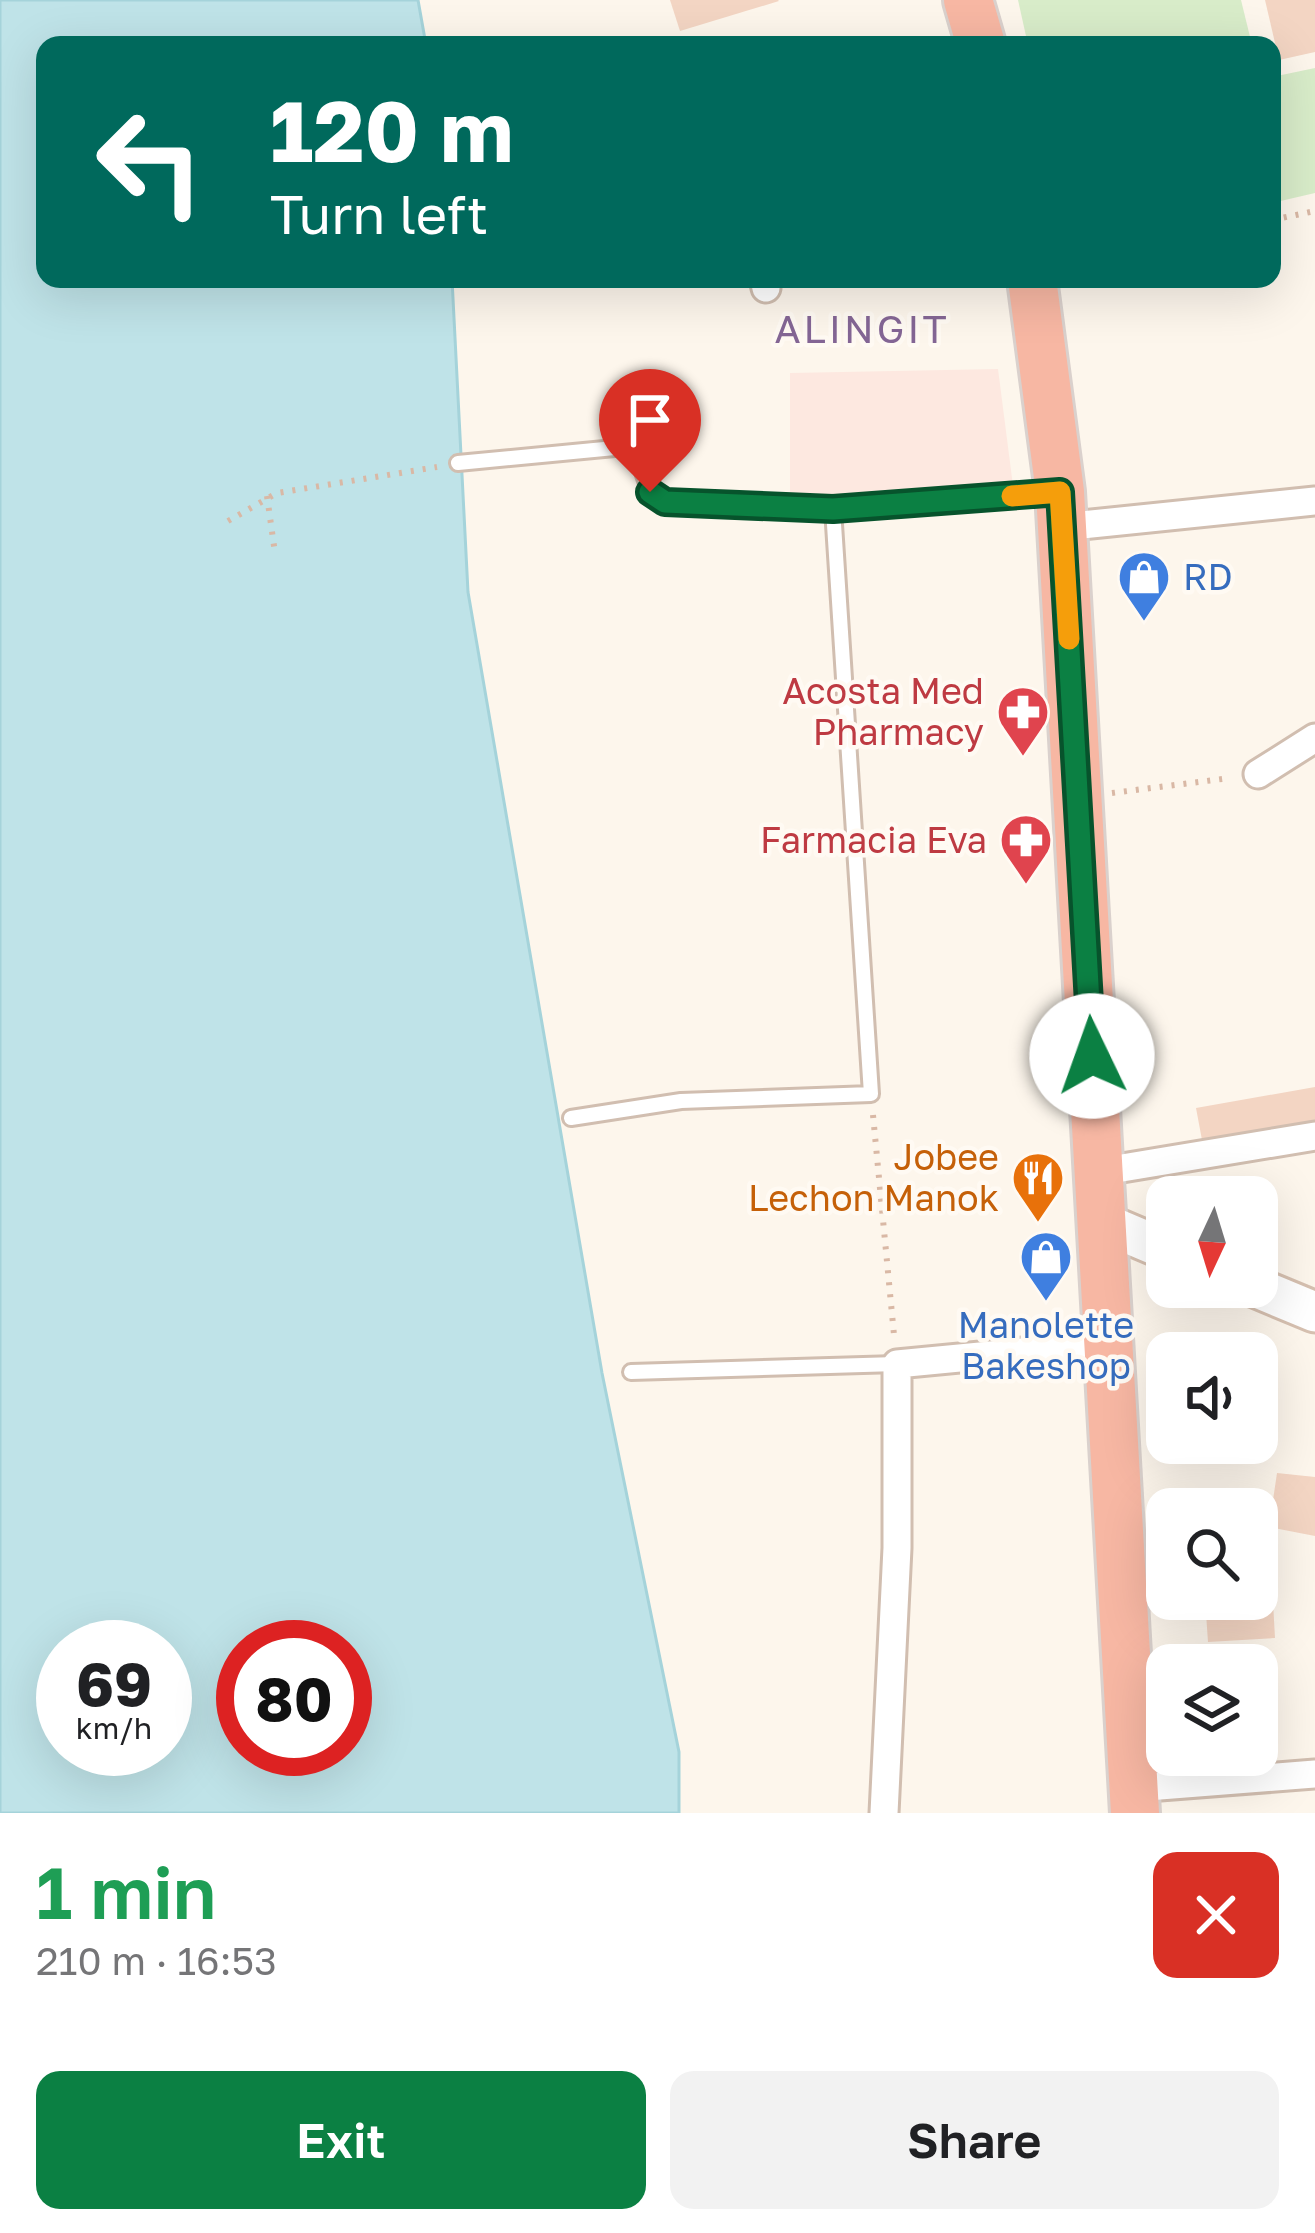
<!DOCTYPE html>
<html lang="en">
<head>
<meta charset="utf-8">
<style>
  :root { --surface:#fff; --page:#f2f2f2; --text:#202124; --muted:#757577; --accent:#0b8043 }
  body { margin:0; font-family:"Golos Text",sans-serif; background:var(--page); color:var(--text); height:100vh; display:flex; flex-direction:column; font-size:45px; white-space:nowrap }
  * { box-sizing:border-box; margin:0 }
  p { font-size:39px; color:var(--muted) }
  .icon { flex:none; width:66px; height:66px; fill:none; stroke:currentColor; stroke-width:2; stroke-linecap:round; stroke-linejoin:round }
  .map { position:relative; height:1813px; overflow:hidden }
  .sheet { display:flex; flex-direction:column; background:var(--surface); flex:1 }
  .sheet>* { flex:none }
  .guide { position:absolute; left:36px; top:36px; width:1245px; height:252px; border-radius:24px; box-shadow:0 12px 48px #0002; background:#00695c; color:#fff; overflow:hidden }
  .needle { width:78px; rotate:184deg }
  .tools { position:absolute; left:1146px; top:1176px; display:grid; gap:24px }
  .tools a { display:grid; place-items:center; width:132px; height:132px; border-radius:24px; background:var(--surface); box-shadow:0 12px 48px #0002; font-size:60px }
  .speed { position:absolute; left:36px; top:1620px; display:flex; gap:24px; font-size:60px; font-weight:700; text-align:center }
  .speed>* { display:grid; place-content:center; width:156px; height:156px; border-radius:50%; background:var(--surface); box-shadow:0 12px 48px #0002; line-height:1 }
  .speed small { font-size:30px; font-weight:400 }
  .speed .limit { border:18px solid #d22; background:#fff; color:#111 }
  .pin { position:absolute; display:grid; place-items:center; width:102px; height:102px; color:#fff; margin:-123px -51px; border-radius:50% 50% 50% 0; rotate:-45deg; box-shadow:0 0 12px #0007 }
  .pin .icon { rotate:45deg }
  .me { position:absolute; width:132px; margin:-66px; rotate:357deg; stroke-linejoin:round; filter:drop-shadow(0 0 9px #0008) }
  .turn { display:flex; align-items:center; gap:42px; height:252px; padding:0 36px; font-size:54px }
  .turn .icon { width:156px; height:156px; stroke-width:2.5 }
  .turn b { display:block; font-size:84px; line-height:102px }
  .round { display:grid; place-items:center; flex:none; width:126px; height:126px; border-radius:24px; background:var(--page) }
  .overview { display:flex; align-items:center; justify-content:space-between; height:204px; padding:0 36px }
  h1 { font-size:72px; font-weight:600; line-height:90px; color:#1e9e55 }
  .button { display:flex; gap:24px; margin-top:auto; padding:24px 36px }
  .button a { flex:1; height:138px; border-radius:24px; background:var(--accent); color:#fff; font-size:48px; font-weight:600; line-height:138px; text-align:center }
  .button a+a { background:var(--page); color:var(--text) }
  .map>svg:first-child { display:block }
</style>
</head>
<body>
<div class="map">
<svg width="1315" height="1813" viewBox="0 0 1315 1813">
  <rect width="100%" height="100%" fill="#fdf6ec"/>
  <path fill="#fde8e0" d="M998 369 1013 486 790 499V373Z"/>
  <g fill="#d8ecc9">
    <path d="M1018 0H1241L1252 45H1028Z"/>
    <path d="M1315 68V193L1272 203V77Z"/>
  </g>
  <path fill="#bfe3e8" stroke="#a5d3da" stroke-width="3" fill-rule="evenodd" d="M0 0H418L426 45H45V279H452L468 592 602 1373 679 1752V1813H0ZM63 1647H165V1749H63ZM243 1647H345V1749H243Z"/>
  <g fill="#f3d5c3">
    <path d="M670 0H778L779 1 680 31Z"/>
    <path d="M1265 0H1315V52L1279 60Z"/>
    <path d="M1315 1087V1120L1202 1140 1196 1108Z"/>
    <path d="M1277 1473 1315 1477V1536L1269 1527Z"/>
    <path d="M1271 1566 1275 1638 1208 1642 1205 1599H1257V1567Z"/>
  </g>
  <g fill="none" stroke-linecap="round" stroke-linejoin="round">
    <g stroke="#d1beb0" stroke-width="20">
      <g id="lane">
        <path d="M458 463 625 447 636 452 650 492 665 502 833 509 1049 493"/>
        <path d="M571 1118 681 1101 871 1094 833 509"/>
        <path d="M631 1372 897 1364"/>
      </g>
    </g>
    <g stroke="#d1beb0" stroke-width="33">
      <g id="street">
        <path d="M764 279 766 288"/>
        <path d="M1062 527 1315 501"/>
        <path d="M1258 774 1315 738"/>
        <path d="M1098 1172 1315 1136"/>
        <path d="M1134 1788 1315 1774"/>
        <path d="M884 1813 897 1548V1364L1105 1344"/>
      </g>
    </g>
    <g stroke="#d6c0b0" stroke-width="45">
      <g id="secondary">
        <path d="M1101 1222 1167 1250"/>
        <path d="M1255 1287 1315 1312"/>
      </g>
    </g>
    <g stroke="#dad1cd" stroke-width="54">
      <g id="highway">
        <path d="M968 0 981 45"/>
        <path d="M1032 279 1060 492 1135 1813"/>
      </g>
    </g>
    <g stroke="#d9b8a5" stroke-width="6" stroke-dasharray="3 9" stroke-linecap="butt">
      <path d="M1272 220 1315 211"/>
      <path d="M267 496 275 553"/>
      <path d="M228 521 277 493 437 467"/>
      <path d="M1112 793 1230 778"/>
      <path d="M873 1115 894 1335"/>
    </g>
    <use href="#lane" stroke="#fff" stroke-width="14"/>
    <use href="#street" stroke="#fff" stroke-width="27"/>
    <use href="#secondary" stroke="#fff" stroke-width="39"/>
    <use href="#highway" stroke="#f7b7a3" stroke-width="48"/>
  </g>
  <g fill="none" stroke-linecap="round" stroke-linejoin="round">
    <g stroke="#07532c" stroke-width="30">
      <path id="route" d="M650 492 665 502 833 509 1060 492 1092 1056"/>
    </g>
    <use href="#route" stroke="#0b8043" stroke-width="21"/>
    <path stroke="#f59e0b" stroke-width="21" d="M1012 496 1060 492 1069 639"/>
  </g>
  <defs>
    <g id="shop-pin" transform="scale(2.7)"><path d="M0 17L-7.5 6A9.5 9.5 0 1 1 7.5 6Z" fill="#3f7fe0" stroke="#fffaf3"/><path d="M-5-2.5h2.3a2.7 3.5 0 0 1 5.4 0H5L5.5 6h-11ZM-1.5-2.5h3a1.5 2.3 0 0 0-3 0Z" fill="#fff"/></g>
    <g id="pharmacy-pin" transform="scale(2.7)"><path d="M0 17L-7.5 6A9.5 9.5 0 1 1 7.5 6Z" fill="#e0444e" stroke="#fffaf3"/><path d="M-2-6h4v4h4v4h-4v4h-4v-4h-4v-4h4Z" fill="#fff"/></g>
    <g id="restaurant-pin" transform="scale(2.7)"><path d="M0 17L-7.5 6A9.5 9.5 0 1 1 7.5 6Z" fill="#e8710a" stroke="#fffaf3"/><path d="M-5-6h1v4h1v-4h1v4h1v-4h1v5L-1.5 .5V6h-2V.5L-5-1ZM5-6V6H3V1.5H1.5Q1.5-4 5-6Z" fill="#fff"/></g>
  </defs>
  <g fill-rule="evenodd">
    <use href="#shop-pin" x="1144" y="577"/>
    <use href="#pharmacy-pin" x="1023" y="712"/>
    <use href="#pharmacy-pin" x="1026" y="840"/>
    <use href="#restaurant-pin" x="1038" y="1178"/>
    <use href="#shop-pin" x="1046" y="1257"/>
  </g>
  <g text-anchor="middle" stroke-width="9" stroke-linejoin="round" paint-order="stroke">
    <g font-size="36" fill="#366cbe" stroke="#fffaf3" text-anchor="start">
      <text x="1183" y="590">RD</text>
      <text x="1046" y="1338" text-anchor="middle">Manolette<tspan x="1046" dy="41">Bakeshop</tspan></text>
    </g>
    <g font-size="36" fill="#be3a42" stroke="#fffaf3" text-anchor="end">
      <text x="984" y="704">Acosta Med<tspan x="984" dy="41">Pharmacy</tspan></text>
      <text x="987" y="853">Farmacia Eva</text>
    </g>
    <g font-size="36" fill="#c56008" stroke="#fffaf3" text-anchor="end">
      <text x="999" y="1170">Jobee<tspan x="999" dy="41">Lechon Manok</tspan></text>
    </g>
    <g font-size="39" letter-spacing="3" fill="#846695" stroke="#fffaf3">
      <text x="862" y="343">ALINGIT</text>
    </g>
  </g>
</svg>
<div class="tools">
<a><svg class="needle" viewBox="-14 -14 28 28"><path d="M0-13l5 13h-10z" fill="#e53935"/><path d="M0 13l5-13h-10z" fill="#757577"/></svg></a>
<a><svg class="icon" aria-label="sound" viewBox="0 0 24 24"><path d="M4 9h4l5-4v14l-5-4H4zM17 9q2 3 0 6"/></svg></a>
<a><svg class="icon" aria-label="search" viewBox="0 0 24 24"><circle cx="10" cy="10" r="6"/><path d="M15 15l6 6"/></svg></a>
<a><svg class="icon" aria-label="layers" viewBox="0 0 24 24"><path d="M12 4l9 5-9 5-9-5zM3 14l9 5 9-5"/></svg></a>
</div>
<div class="speed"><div>69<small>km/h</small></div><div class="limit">80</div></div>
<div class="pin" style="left:650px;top:492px;background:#d93025"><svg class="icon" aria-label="arrive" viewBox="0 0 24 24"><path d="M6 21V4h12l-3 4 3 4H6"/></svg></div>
<svg class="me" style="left:1092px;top:1056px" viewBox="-20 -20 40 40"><circle r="19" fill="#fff"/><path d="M0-13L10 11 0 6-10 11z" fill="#0b8043"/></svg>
<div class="guide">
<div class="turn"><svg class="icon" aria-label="left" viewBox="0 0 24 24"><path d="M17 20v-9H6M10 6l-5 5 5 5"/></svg><div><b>120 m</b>Turn left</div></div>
</div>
</div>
<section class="sheet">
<div class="overview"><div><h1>1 min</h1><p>210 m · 16:53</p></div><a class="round" style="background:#d93025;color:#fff"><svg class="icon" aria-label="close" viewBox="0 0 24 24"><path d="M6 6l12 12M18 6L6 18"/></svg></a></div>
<div class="button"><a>Exit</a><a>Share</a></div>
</section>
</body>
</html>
